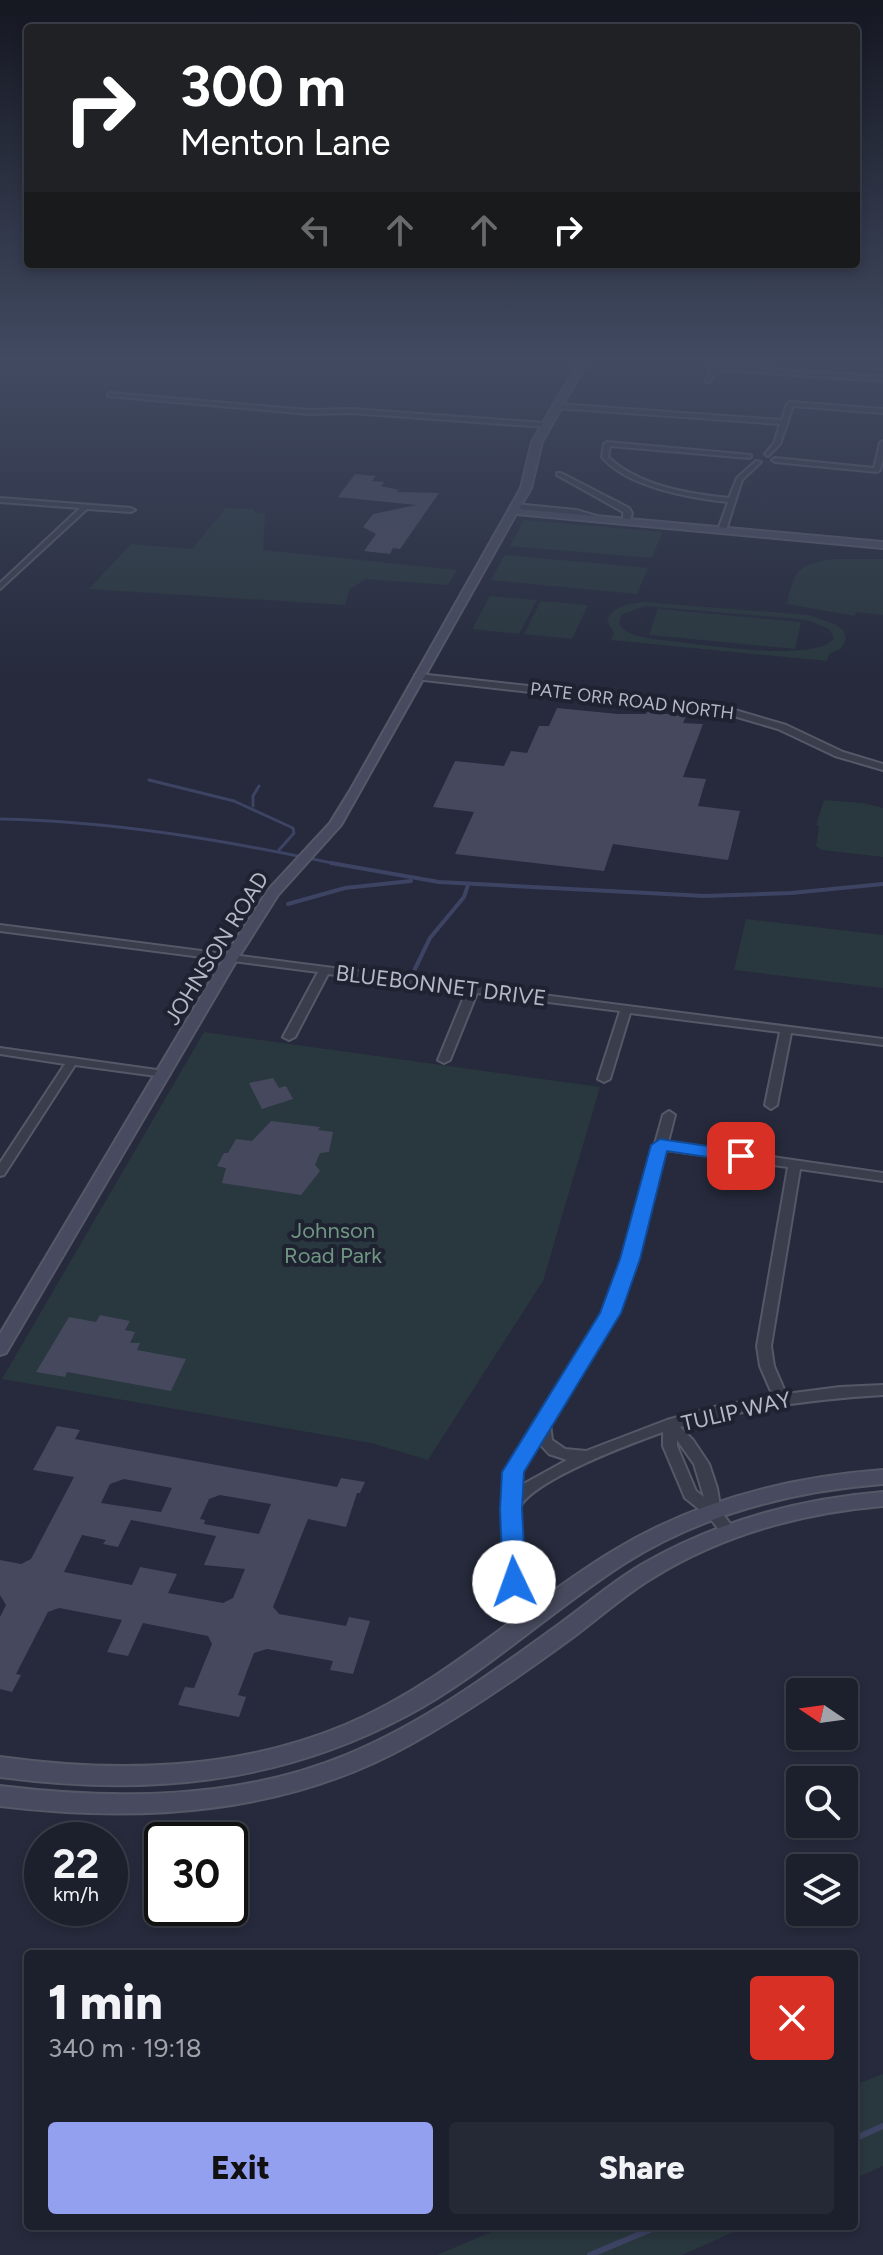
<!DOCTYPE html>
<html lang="en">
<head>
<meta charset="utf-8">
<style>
  :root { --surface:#1c202d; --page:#252835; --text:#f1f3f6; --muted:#a0a3aa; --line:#3a3e49; --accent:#939fef }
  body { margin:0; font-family:Figtree,sans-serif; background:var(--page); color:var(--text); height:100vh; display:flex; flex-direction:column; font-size:30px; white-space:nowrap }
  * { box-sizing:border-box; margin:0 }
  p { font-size:26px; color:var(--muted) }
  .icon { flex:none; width:44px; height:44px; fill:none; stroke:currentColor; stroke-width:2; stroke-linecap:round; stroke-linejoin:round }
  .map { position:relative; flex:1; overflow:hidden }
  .drawer { position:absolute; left:24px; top:1950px; width:834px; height:280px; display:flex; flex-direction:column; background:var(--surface); border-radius:8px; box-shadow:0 4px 12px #0003,0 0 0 2px var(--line) }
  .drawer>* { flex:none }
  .hud { position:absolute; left:24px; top:24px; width:836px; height:244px; border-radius:8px; box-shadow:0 4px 12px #0003,0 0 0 2px var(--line); background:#202124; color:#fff; overflow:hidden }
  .needle { width:52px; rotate:283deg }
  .buttons { position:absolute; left:786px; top:1678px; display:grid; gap:16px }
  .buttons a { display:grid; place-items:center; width:72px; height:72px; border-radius:8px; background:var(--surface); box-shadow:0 4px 12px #0003,0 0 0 2px var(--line); font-size:40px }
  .speed { position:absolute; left:24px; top:1822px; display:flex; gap:16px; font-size:40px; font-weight:700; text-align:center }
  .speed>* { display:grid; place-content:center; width:104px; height:104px; border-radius:50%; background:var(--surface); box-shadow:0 4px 12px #0003,0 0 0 2px var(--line); line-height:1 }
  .speed small { font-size:20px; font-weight:400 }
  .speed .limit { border:4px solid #111; border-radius:12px; background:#fff; color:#111 }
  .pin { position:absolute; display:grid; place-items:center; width:68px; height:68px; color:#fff; margin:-34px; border-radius:16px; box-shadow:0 4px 12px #0006 }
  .me { position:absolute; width:88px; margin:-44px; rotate:357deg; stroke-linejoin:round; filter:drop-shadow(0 0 6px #0008) }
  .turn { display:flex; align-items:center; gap:28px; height:168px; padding:0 24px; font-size:36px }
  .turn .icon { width:104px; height:104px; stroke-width:2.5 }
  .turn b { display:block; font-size:56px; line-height:68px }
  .lanes { display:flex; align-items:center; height:76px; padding:0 24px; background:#0003; justify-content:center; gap:40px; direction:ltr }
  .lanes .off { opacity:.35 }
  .round { display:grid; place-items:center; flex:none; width:84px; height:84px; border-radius:8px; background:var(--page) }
  .head { display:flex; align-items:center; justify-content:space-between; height:136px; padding:0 24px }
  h1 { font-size:48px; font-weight:800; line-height:60px }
  .action { display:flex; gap:16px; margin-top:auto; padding:16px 24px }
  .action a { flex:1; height:92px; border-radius:8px; background:var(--accent); color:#111; font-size:32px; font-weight:800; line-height:92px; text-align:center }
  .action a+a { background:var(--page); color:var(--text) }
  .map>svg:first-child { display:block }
</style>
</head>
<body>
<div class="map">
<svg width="883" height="2255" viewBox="0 0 883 2255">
  <rect width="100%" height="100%" fill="#262a3c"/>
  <g fill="#29373e" fill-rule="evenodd">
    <path d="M226 508 253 509 255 513 265 514 263 550 457 570 448 585 366 579 350 589 345 605 89 589 131 544 192 549Z"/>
    <path d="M524 520 662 532 652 558 510 546Z"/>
    <path d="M505 555 648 568 637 594 491 580Z"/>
    <path d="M833 559H883V615L856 612 855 616 787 604C794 571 798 564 833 559Z"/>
    <path d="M490 596 537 600 519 634 472 629Z"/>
    <path d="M541 601 588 605 572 639 524 634Z"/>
    <path d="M644 602 808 615 835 624 844 631 846 639 841 648 829 654 827 661 611 640 614 633 607 621C613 605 628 604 644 602ZM645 606 807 620 829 629 834 638C817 665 687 642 654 639 641 637 626 635 619 623L622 614Z"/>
    <path d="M658 609 801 622 795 649 649 635Z"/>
    <path d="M824 800 863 803 883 808V857L822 850 816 846 819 826 816 825Z"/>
    <path d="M746 919 883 935V988L734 970Z"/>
    <path d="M204 1032 600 1087 543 1281 428 1460 371 1443 2 1379Z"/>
    <path d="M883 2074V2166L854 2179V2085Z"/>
    <path d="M505 2226H747L682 2255H437Z"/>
  </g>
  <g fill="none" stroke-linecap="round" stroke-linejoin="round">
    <g stroke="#3d4363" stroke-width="3">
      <path d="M149 780 234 801 293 828 294 833 279 850"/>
      <path d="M253 806V796L259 786"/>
      <path d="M0 819C114 821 229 841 341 865"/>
    </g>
    <g stroke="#3d4363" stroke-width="4">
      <path d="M331 863 439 882 705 896 791 893 883 884"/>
      <path d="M288 904 345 888 411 881"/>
      <path d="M411 977 430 938 464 897 468 885"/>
    </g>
    <g stroke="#3d4363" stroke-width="6">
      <path d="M854 2139 883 2126"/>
      <path d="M590 2255 659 2226"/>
    </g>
  </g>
  <g fill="#46495e" fill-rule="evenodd">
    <path d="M355 474 376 476 372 481 384 482 381 486 399 490 397 492 439 493 400 549 393 548 390 554 364 551 376 534 363 527 373 514 416 505 338 497Z"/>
    <path d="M557 708 618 714H646L647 712 686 716 683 723 703 724 683 777 706 779 698 806 740 811 728 860 613 844 604 871 455 854 474 812 433 807 455 761 504 766 511 751 527 753 539 726H549Z"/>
    <path d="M273 1078 279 1088 286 1086 293 1099 262 1109 249 1083Z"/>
    <path d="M271 1121 320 1127 318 1130 333 1132 329 1152 320 1153 315 1165 320 1171 301 1195 222 1183 226 1168 217 1166 224 1153H228L236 1139 252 1141Z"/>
    <path d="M100 1315 130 1321 125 1330 135 1332 130 1343H140L137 1350 186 1359 171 1391 67 1372 65 1377 36 1372 69 1317 96 1322Z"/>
    <path d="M57 1426 80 1430 75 1439 337 1487 341 1478 365 1482 360 1493H357L346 1527 308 1519 273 1607 279 1614 346 1626 349 1617 370 1621 353 1674 330 1670 333 1661 267 1649 254 1653 238 1695 246 1697 239 1717 178 1705 185 1687 194 1688 212 1644 208 1636 143 1623 128 1656 107 1652 122 1620 59 1608 48 1612 16 1674 21 1675 12 1692 0 1689V1617L6 1605 0 1595V1560L21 1564 31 1559 74 1477 33 1470ZM124 1479 172 1488 161 1512 101 1503 110 1484ZM220 1495 271 1504 259 1534 204 1524 205 1520 200 1519 209 1499ZM131 1520 216 1536 204 1565 245 1569 233 1598 223 1603 168 1593 177 1574 140 1567 132 1585 64 1572 82 1535 106 1540 103 1544 118 1547Z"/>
  </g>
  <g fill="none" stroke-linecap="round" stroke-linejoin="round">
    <g stroke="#555867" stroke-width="4">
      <g id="minor">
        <path d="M720 366 883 377V381L720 370 715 371 710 382H706L710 369Z"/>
        <path d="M110 393 309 410 352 409 546 423 549 425 546 427 352 413 309 414 108 396V394Z"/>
        <path d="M790 402 883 409V413L793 406 780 444 768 456 765 454 774 443 780 424 557 408 554 406 557 404 782 420 787 404Z"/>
        <path d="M883 441V459L880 470 877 472 775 462 772 460 775 458 874 468 880 443Z"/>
        <path d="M607 442 751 455V457L749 458 610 446 608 457C639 486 689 494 729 498L737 478 756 461 761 462 742 480 726 530 722 532 718 530 728 502C690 498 627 487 602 457L604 444Z"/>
        <path d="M557 473H561L629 508 632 513 630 521 623 523V512L557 475Z"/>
        <path d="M0 498 131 508 135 510 131 512 87 509 0 589V583L80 508 0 502Z"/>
        <path d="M0 925 883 1039V1045L791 1033 777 1105 771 1109 765 1105 780 1032 630 1013 610 1079 604 1082 598 1079 620 1011 477 993 450 1060 444 1063 438 1060 466 992 328 974 295 1037 289 1040 283 1037 318 972 0 931Z"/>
        <path d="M0 1048 164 1071 170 1074 164 1077 75 1065 4 1175 0 1176V1163L65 1064 0 1054Z"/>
        <path d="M669 1111 675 1115 668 1142 883 1173V1181L800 1169 771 1346 774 1366 786 1394 840 1387 883 1385V1395C814 1399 747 1408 680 1427L693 1440 709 1464 717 1488 721 1512 737 1532 734 1536 729 1538 724 1536 709 1517 685 1498 663 1446V1432C630 1444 534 1479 519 1508L522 1582 519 1586 514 1588 509 1586 506 1582 504 1509 506 1472 603 1313 623 1259 663 1115ZM666 1150 788 1167 757 1346 760 1366 773 1396 714 1407 667 1420 586 1451 565 1449 552 1440 550 1424 617 1313 637 1259ZM677 1440 694 1464 704 1497 696 1491 677 1446ZM538 1442 549 1454 567 1460 520 1486V1472Z"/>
      </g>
    </g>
    <g stroke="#555867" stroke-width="4">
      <g id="tertiary">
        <path d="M515 504 576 510 607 519 603 522 576 516 512 509 511 507Z"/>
        <path d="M419 674 728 708 786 725 843 752 883 764V770L835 756 778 729 727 714 415 679V675Z"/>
      </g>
    </g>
    <g stroke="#555867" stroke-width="4">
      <g id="secondary">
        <path d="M578 363H586L542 442 531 488 519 509 883 542V548L516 514 341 825 278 895 238 958 6 1353 0 1355V1334L224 958 268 890 330 823 351 789 521 488 532 442Z"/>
        <path d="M883 1470V1484C792 1491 703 1514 625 1563 550 1611 485 1674 406 1716 276 1785 144 1796 0 1777V1757C116 1773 235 1771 345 1725 445 1683 522 1606 613 1551 695 1501 788 1477 883 1470Z"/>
        <path d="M883 1492V1506C802 1513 724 1534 654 1577 625 1594 599 1618 572 1638 520 1676 467 1713 411 1744 284 1815 141 1823 0 1806V1786C116 1800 237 1800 346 1755 422 1724 492 1673 558 1625 586 1605 612 1582 641 1565 715 1522 798 1499 883 1492Z"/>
      </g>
    </g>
    <use href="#minor" fill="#3a3d4c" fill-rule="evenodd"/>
    <use href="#tertiary" fill="#3a3d4c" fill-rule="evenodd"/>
    <use href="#secondary" fill="#484b5f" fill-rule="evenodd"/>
  </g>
  <linearGradient id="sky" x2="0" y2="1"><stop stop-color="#151721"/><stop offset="0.53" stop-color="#414a61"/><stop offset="1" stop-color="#414a61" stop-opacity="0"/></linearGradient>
  <rect width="883" height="679" fill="url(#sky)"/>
  <path fill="#1a73e8" stroke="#114b97" stroke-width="2" d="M660 1139 741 1151 750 1156 741 1162 667 1151 640 1259 621 1313 524 1472 522 1509 526 1582 523 1588 514 1591 506 1588 503 1582 500 1509 502 1472 600 1313 620 1259 651 1145Z"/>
  <g text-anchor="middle" stroke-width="8" stroke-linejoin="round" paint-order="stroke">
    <g font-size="18" fill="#b6b8c7" stroke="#1f2231">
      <text transform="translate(632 701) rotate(7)" y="6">PATE ORR ROAD NORTH</text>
    </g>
    <g font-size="22" fill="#b6b8c7" stroke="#1f2231">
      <text transform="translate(216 948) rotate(-58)" y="8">JOHNSON ROAD</text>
      <text transform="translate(441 985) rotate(7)" y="8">BLUEBONNET DRIVE</text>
      <text transform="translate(736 1411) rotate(-13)" y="8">TULIP WAY</text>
    </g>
    <g font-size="22" fill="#6f9682" stroke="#1f2231">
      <text x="333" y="1238">Johnson<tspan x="333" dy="25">Road Park</tspan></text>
    </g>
  </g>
</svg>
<div class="buttons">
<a><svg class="needle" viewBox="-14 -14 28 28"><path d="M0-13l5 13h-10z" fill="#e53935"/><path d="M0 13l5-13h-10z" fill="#a0a3aa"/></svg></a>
<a><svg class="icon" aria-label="search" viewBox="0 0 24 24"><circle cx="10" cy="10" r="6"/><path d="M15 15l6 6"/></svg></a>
<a><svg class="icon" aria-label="layers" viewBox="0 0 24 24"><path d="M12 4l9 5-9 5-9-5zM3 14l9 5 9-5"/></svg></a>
</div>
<div class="speed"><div>22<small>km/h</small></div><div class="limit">30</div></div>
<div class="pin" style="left:741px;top:1156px;background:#d93025"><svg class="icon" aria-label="arrive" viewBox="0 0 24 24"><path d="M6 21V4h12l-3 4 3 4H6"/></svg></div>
<svg class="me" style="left:514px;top:1582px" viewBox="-20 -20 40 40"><circle r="19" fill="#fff"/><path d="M0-13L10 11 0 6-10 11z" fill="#1a73e8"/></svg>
<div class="hud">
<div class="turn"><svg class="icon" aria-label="right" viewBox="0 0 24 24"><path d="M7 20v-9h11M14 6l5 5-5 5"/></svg><div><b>300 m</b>Menton Lane</div></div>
<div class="lanes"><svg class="icon off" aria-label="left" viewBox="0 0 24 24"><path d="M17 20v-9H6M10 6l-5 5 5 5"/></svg><svg class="icon off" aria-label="ahead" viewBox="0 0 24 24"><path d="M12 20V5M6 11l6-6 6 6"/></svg><svg class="icon off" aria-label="ahead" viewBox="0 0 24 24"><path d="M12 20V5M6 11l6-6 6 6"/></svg><svg class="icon" aria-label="right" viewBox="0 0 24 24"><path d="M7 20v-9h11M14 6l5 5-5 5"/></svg></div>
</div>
<section class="drawer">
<div class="head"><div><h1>1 min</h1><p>340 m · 19:18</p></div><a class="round" style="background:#d93025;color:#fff"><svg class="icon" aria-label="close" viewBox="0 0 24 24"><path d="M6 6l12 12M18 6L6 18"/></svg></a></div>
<div class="action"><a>Exit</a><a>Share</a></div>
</section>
</div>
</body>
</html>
